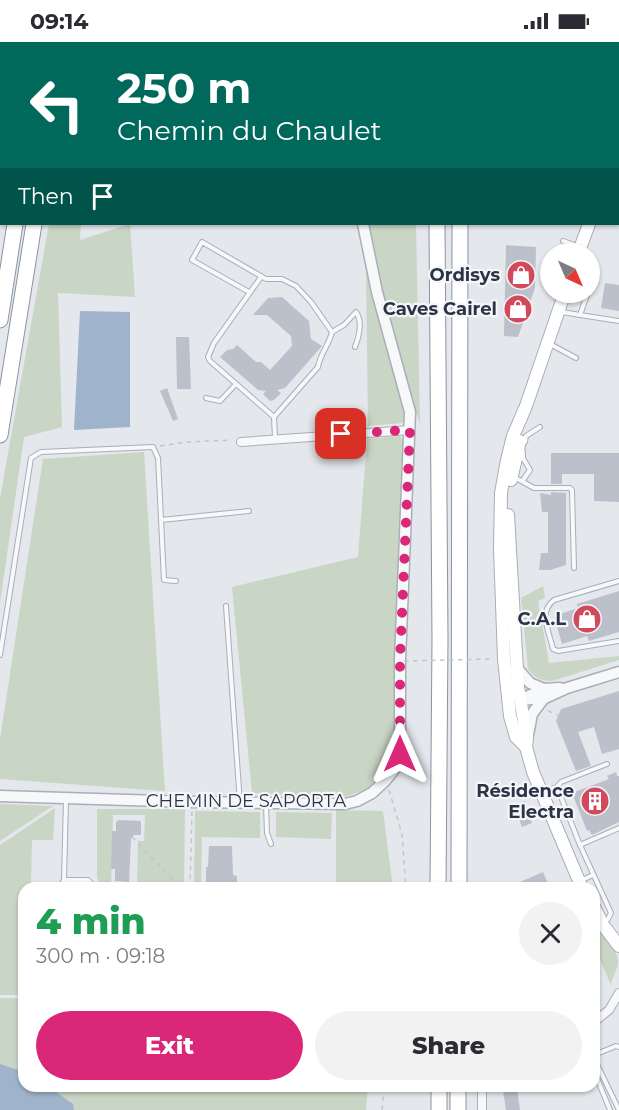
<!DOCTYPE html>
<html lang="en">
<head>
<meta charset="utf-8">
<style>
  :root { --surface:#fff; --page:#f2f2f3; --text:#2b2b33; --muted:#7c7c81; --accent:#db2777 }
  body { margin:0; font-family:Montserrat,sans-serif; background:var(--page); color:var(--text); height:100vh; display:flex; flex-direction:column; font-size:22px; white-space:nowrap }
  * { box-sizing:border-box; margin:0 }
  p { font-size:20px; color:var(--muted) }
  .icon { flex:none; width:33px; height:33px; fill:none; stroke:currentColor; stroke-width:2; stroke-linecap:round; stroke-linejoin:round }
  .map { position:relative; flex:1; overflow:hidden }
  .details { position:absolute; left:18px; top:840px; width:582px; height:210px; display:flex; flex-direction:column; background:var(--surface); border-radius:18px; box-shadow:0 2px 4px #0004 }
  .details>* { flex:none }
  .guide { position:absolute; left:0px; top:0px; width:620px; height:183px; box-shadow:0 2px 4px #0004; background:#00695c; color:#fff; overflow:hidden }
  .needle { width:39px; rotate:136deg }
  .tools { position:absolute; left:540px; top:201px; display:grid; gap:12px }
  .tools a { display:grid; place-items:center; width:60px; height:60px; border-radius:50%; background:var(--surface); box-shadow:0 2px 4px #0004; font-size:30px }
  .pin { position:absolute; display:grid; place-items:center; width:51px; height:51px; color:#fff; margin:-26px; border-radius:12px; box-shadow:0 3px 9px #0006 }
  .me { position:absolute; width:66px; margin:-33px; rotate:0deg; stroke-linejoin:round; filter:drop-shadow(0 0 4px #0008) }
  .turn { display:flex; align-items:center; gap:21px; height:126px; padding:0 18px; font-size:27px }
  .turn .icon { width:78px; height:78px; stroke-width:2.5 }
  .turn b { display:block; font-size:42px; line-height:51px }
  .then { display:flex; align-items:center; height:57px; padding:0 18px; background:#0003; gap:12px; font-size:22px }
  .round { display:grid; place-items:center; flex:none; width:63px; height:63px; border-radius:32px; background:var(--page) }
  .summary { display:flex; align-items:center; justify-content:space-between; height:102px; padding:0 18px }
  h1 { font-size:36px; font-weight:800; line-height:45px; color:#1e9e55 }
  .action { display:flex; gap:12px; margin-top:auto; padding:12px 18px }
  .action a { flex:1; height:69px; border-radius:36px; background:var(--accent); color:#fff; font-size:24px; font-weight:800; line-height:69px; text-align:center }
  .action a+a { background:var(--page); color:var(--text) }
  .status { display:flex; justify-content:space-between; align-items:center; height:42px; padding:0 30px; background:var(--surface); direction:ltr }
  .status svg { height:16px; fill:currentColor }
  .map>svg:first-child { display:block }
</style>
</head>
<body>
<div class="status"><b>09:14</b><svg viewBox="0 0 49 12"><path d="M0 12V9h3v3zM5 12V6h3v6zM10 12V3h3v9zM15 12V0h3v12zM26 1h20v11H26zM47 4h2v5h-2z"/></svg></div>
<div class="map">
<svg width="619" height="1068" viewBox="0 0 619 1068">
  <rect width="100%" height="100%" fill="#e4e7ec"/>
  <g fill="#c9d6c5">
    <path d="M49 182H81L80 198 130 182 135 255 58 251 62 385 24 395 0 561V456Z"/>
    <path d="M367 182H416L420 383 382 249Z"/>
    <path d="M366 228 407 373 402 381 368 384Z"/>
    <path d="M400 394 406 404 393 712 390 723 377 738 368 747 345 755 252 751 232 545 358 515 367 397Z"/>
    <path d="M144 410 165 749 0 737V697L43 417Z"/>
    <path d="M543 544 545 556 538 559 549 621 619 614V618L552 639C541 639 535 636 528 627L521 556Z"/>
    <path d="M0 762 53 764 0 799Z"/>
    <path d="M55 766 53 798H32L31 843 51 844V846H24V953H0V803Z"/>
    <path d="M97 767H185L184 846H137L138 799H144L145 773H113L111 846H102L97 835Z"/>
    <path d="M336 768 383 769 393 846H336Z"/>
    <path d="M195 769 260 770V796L202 795 201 846H194Z"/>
    <path d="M276 770 332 771 331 797 276 795Z"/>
    <path d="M594 885C603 894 618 906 618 920 618 927 612 935 611 943L594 904Z"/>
    <path d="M0 956H24V1044H368L366 1068H0Z"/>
  </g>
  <g fill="#9fb4cc">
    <path d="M80 269 130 270V385L74 388Z"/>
    <path d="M0 1022 24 1030V1044H47L73 1062 74 1068H0Z"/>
  </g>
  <g fill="#bbc0ca">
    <path d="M506 203 536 205 535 246 518 295 504 294Z"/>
    <path d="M605 241 619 243V269L601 266Z"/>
    <path d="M282 255 309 279 311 297 322 304 285 346 277 348 281 351 274 358 270 359 263 352 266 349 258 348 220 315 227 308 233 307 237 303 256 320H261L270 328 292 304 291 294 267 273H253L268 256Z"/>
    <path d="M176 295H189L191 347H177Z"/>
    <path d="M167 346 178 377 173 379 160 349Z"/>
    <path d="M551 411H619V460L594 459V432H562V442H551Z"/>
    <path d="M551 450 566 451V523L550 528H539L541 511H548V470H542L540 451 551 453Z"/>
    <path d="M619 549V590L589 599 587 594 562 602 554 574 578 566 577 562Z"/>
    <path d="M619 649V707L602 712 594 685 578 690 591 724 576 729 556 679 561 667Z"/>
    <path d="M616 730 617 734H619V780L592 793 589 788 587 789 572 751 609 737 607 734Z"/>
    <path d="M525 759 532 781 522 785 517 772 519 771 515 763Z"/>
    <path d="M119 778 141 779V793H134L131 797 129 840 115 839V827H111L112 789H116V780Z"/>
    <path d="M209 804H232L233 833 237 834V846H206V825H208Z"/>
    <path d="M543 830 550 846H506Z"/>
    <path d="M517 1046 520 1068H506L503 1049Z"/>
  </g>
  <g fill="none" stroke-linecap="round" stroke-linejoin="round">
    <g stroke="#a9aeb7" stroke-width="6">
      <g id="service">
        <path d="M563 199 577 204"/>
        <path d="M261 235 214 301 208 315 210 319 274 375"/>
        <path d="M590 248 595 233"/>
        <path d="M249 250 192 218 202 200 266 237H282L296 244 311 260 332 290C329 303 320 312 318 325L274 375 275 396"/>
        <path d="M562 270 580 273 588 250"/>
        <path d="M580 273 619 279"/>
        <path d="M332 290 344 283 356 270C363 279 359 295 355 305"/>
        <path d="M550 302 576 316"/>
        <path d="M206 356 220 359 236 342"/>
        <path d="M525 400 526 394 540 385"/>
        <path d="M523 410V416L530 428 523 438"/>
        <path d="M514 435 534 446H570L572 448 574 526"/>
        <path d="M161 478 249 469"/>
        <path d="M619 539 554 558C538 570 549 589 553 607L558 609 619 599"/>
        <path d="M226 564 240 761"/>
        <path d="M0 613 31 416 41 410 153 405 158 416 164 538 176 539"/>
        <path d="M557 745 580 803 611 871 608 877"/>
        <path d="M543 750 557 745 561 740 607 722"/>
        <path d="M266 763 267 791 271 802"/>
        <path d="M580 803 619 786"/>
        <path d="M64 838H88L96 846"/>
        <path d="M580 839 593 833"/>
        <path d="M59 846 64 838 66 757"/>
        <path d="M594 1013 616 1004 619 1005"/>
        <path d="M594 1016 619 1068"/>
        <path d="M594 1029 610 1068"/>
      </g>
    </g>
    <g stroke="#a9aeb7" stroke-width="10">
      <g id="minor">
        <path d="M0 56H2"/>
        <path d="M241 400 410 388"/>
        <path d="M594 980 609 968 619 951"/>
        <path d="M482 1068V1044"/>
      </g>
    </g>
    <g stroke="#a9aeb7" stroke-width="13">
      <g id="tertiary">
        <path d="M315 0V2"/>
        <path d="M516 625 530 641 544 647"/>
        <path d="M524 656 544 647 560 646"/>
        <path d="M520 658 545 656 567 646 619 630"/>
        <path d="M528 693 532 672 544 656"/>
        <path d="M0 754 192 760 345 762 357 759 372 751 385 739 393 729 400 712V618L410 370 377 250 363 182"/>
      </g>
    </g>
    <g stroke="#a9aeb7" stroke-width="14">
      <g id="secondary">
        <path d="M618 100 619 97"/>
        <path d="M578 212 589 182"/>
        <path d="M565 250 526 364 513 394 507 418 501 451 500 507 504 617 510 674 516 695 526 705 533 730 582 846"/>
        <path d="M511 438 520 399"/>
        <path d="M508 473 518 645 527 696 526 705"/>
        <path d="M594 865 603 883 619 904"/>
      </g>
    </g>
    <g stroke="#8b94a3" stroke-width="17">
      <g id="motorway">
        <path d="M44 2 45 0"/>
        <path d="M63 2V0"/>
        <path d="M438 2V0"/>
        <path d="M460 2V0"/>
        <path d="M437 182 440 597 438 846"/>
        <path d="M0 278 15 182"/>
        <path d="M0 393 34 182"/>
        <path d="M459 846 460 182"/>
        <path d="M439 1044V1068"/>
        <path d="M458 1068V1044"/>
      </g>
    </g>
    <g stroke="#c2c5cb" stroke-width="1.5" stroke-dasharray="4.5 4.5" stroke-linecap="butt">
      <path d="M160 404 187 400 232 398"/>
      <path d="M548 669 558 673"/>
      <path d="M389 748 402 792 406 846"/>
      <path d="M132 795 181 846"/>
      <path d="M190 846 192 769"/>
      <path d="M382 1068 384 1044"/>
    </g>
    <use href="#service" stroke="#f7f8fa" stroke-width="4"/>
    <use href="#minor" stroke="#f7f8fa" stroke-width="8"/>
    <use href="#tertiary" stroke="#f7f8fa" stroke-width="10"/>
    <use href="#secondary" stroke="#fff" stroke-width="12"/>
    <use href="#motorway" stroke="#fff" stroke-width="15"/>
    <path stroke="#c2c5cb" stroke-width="1.5" stroke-dasharray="4.5 4.5" stroke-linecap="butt" d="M404 619 492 617"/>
  </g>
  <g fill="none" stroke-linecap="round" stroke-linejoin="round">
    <path stroke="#db2777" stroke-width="10" stroke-dasharray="0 18" d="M341 392 410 388 400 618V712"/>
  </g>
  <defs>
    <g id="shop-disc" transform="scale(1.5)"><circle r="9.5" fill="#d1495b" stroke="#f4f6f9"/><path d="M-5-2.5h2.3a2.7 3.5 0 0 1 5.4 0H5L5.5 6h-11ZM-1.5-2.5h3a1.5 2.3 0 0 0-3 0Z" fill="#fff"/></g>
    <g id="building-disc" transform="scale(1.5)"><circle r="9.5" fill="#d1495b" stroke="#f4f6f9"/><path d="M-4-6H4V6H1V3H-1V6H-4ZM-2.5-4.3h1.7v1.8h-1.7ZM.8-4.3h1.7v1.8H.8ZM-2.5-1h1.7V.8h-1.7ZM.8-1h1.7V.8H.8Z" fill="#fff"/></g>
  </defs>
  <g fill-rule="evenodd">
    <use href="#shop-disc" x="521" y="233"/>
    <use href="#shop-disc" x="518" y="267"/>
    <use href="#shop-disc" x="587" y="577"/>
    <use href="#building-disc" x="595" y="759"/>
  </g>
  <g text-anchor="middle" stroke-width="4.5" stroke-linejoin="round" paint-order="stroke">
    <g font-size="18" font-weight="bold" fill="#2b3445" stroke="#f4f6f9" text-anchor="end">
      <text x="500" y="239">Ordisys</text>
      <text x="497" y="273">Caves Cairel</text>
      <text x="566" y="583">C.A.L</text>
      <text x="574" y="755">Résidence<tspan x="574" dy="21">Electra</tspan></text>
    </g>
    <g font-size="18" fill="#2b3445" stroke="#f4f6f9">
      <text x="246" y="765">CHEMIN DE SAPORTA</text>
    </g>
  </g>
</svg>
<div class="tools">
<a><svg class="needle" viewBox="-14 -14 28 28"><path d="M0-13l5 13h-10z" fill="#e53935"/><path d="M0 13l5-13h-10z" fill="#7c7c81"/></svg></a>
</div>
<div class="pin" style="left:341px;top:392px;background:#d93025"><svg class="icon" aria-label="arrive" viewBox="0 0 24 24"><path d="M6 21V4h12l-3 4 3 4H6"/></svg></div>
<svg class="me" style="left:400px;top:712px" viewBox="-20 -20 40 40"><path d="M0-17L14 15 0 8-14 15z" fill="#db2777" stroke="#fff" stroke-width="4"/></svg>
<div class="guide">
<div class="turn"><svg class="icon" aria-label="left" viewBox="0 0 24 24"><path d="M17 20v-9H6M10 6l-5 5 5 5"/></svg><div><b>250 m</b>Chemin du Chaulet</div></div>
<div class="then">Then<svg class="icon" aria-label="arrive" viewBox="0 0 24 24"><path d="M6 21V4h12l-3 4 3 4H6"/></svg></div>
</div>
<section class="details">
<div class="summary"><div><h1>4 min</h1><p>300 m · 09:18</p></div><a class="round"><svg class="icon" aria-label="close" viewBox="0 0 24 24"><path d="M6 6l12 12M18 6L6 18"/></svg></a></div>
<div class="action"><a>Exit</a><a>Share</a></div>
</section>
</div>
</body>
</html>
